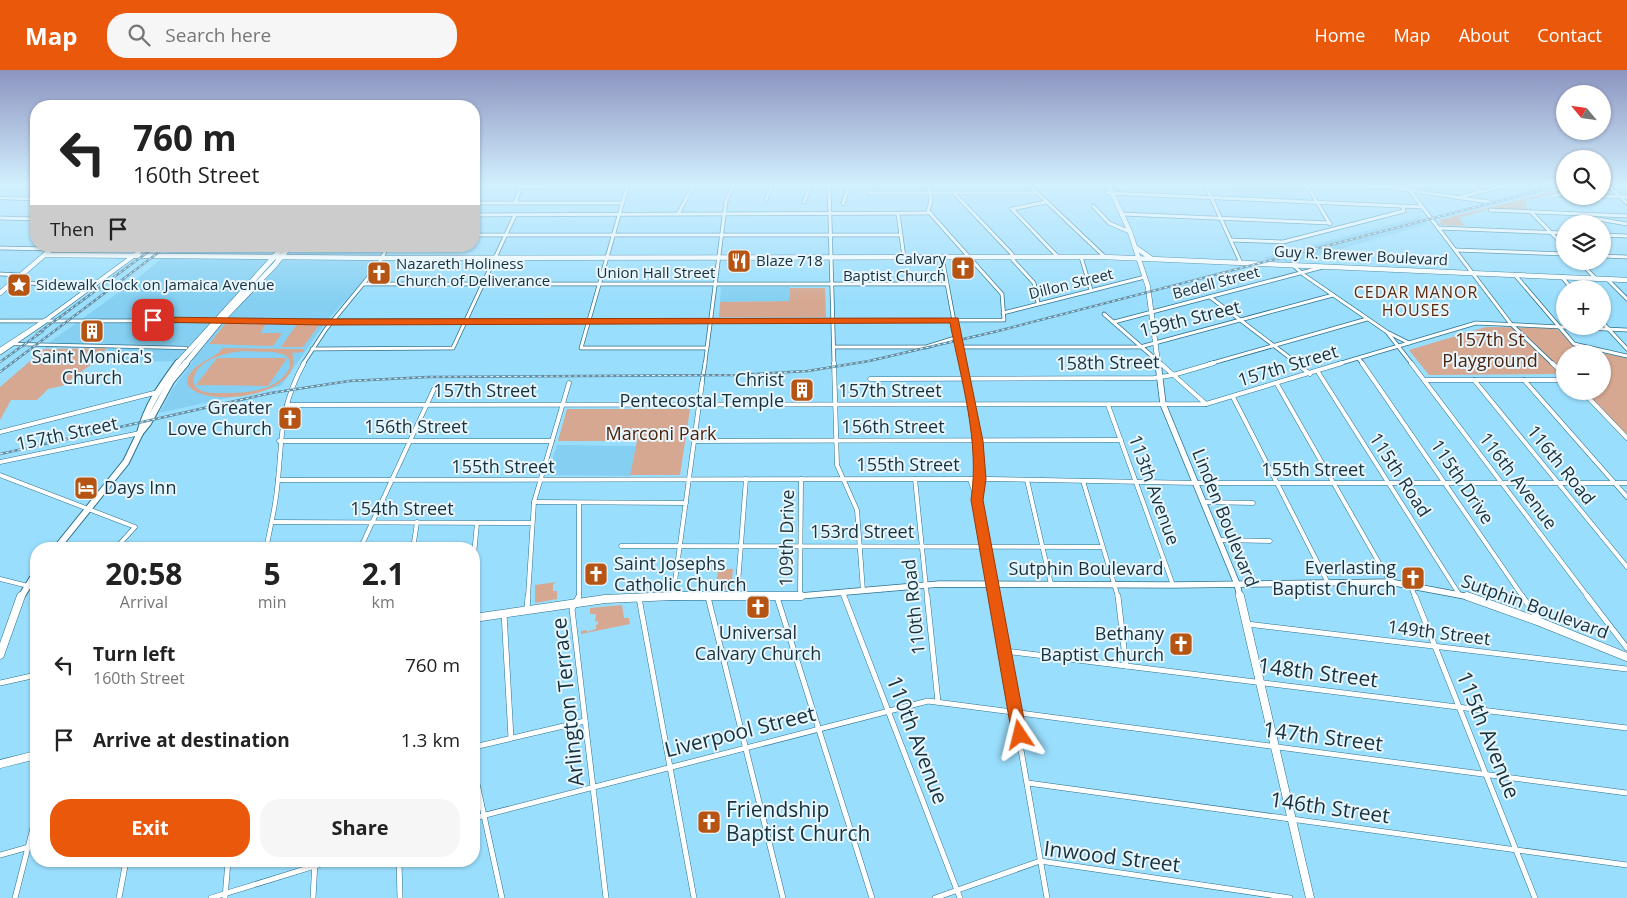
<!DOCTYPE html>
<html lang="en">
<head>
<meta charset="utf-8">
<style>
  :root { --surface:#fff; --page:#f6f6f6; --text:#222; --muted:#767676; --accent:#ea580c }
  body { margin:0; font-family:"Open Sans",sans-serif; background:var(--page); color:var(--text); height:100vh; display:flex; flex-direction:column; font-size:19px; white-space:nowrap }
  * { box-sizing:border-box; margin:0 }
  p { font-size:16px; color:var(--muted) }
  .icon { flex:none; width:28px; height:28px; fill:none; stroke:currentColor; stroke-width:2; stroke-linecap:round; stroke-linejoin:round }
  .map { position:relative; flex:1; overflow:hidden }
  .details { position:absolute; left:30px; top:472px; width:450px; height:325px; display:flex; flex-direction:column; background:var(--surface); border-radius:20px; box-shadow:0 1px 4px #0004 }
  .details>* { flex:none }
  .banner { position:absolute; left:30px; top:30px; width:450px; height:152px; border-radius:20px; box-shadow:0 1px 4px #0004; background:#fff; color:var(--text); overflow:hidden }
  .needle { width:32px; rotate:299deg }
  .fabs { position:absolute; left:1556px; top:15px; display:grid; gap:10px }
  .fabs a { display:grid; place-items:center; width:55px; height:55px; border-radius:50%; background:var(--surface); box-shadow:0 1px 4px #0004; font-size:25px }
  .pin { position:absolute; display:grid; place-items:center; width:42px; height:42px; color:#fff; margin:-21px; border-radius:10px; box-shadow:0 2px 8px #0006 }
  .me { position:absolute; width:55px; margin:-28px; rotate:350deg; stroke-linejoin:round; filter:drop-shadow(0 0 4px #0008) }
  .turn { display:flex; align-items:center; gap:18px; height:105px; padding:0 20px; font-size:22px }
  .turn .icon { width:65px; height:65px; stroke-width:2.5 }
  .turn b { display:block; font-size:35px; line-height:42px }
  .then { display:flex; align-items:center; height:48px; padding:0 20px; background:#0003; gap:10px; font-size:19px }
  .eta { display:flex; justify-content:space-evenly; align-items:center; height:85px; text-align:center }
  .eta b { font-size:30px; font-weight:700; line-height:35px }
  .primary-button { display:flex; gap:10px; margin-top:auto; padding:10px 20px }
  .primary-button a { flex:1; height:58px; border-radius:20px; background:var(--accent); color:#fff; font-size:20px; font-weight:700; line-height:58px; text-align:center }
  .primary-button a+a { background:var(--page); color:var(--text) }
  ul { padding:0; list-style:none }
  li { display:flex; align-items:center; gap:15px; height:75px; padding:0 20px }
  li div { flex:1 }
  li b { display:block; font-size:19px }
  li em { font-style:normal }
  header { display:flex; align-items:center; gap:30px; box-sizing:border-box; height:70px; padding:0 25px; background:var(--accent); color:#fff }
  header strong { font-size:24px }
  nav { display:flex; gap:28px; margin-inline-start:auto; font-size:18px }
  .search { width:350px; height:45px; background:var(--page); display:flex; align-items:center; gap:12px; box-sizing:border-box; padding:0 18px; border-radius:20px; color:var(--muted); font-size:19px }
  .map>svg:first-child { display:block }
</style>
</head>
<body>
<header>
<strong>Map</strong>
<div class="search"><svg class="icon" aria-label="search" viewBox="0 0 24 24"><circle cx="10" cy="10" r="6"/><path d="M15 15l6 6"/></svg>Search here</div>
<nav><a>Home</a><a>Map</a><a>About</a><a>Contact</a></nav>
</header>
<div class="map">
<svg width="1627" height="828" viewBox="0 0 1627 828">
  <rect width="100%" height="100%" fill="#9adefd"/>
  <g fill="#85d0f2">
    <path d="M1231 114 1301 116 1310 130 1237 127Z"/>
    <path d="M1419 147 1428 154 1294 192 1267 190 1263 188Z"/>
    <path d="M176 176H383L381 184 359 216 328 249 281 316 159 343 172 320 193 291 95 292 108 278H45L50 272 136 210Z"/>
    <path d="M721 217H790L789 231 720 232Z"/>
    <path d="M557 375 636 376 630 406 547 405Z"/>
  </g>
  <g fill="#d6a891" fill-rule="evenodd">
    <path d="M1565 118 1563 121 1565 123 1526 130 1527 140 1490 139 1459 148 1465 156 1441 155 1440 153 1442 152 1439 150Z"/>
    <path d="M790 218H825L826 247H719L720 232 789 231Z"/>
    <path d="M226 253 266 254 260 263H282L273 276 209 274Z"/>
    <path d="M297 254H320L303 277H281Z"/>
    <path d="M1486 257 1556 258 1577 278 1627 288V366L1585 321H1602V284H1565V304L1429 305 1409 280Z"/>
    <path d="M107 278 92 294 62 316 48 319 37 330H11L0 350V317L44 279Z"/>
    <path d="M223 278 304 279 303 282 292 283C307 325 204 341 187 314 187 294 213 291 223 278ZM242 281 274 282 285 285 289 289 290 297C278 322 246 323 222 323 215 323 206 324 200 320 195 317 192 313 194 307 199 289 226 283 242 281Z"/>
    <path d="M217 288H287L268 316 196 315Z"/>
    <path d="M567 339H690L680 405H630L637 371H558Z"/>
    <path d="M718 499H733L731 520 716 519Z"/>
    <path d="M557 512 553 514V521H557V529L535 533V515Z"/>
    <path d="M622 535 624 548H629L630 554 581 564V561L587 560V562L596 559V555L598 554V551L595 552 596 544H590V538Z"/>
  </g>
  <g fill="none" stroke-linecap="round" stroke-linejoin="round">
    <g stroke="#2d718c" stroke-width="4">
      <g id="pedestrian-far1">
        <path d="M0 128 36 129"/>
        <path d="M14 274 186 278"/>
        <path d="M705 294 707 278"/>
      </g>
    </g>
    <g stroke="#2d718c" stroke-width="4.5">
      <path id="pedestrian" d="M702 313 705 293"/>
    </g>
    <g stroke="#2d718c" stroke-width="4.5">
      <g id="minor-far2">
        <path d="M628 114 581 278H707L726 131 734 114"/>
        <path d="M829 114 834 294"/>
        <path d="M869 114 873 115"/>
        <path d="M1028 114 1105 187"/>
        <path d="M1205 114 1241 193"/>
        <path d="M1306 114 1330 154"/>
        <path d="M1319 114 1386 117 1489 132"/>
        <path d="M1405 114 1511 254 1553 294"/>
        <path d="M1606 114 1627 133"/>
        <path d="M522 117 611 114"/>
        <path d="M869 123H1037"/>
        <path d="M954 123 1012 184 1013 190 1034 213 1038 233"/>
        <path d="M1107 123 1422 137"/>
        <path d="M1552 126 1565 124"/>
        <path d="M1602 126 1627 127"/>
        <path d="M1460 127 1511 114"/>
        <path d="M766 130 773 114"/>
        <path d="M804 132 811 114"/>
        <path d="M474 133H623"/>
        <path d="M515 133 522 114"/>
        <path d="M843 134 849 114"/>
        <path d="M1093 136 1109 153 1130 162"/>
        <path d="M1012 139 1058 187"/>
        <path d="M1012 139 1046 132"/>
        <path d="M1490 140 1627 146"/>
        <path d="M1531 142 1565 177"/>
        <path d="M678 144 694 114"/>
        <path d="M898 144 904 187"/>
        <path d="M1122 144 1330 153"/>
        <path d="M474 145 931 143"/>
        <path d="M1581 146 1627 154"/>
        <path d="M0 148 36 149"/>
        <path d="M1438 158 1565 163"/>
        <path d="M474 165H901"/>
        <path d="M1602 165 1627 166"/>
        <path d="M1231 170 1283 172 1404 141 1403 137"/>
        <path d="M0 178 51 179"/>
        <path d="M1455 180 1565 184"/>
        <path d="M1602 186 1627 187"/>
        <path d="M942 187 962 294"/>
        <path d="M1081 187 1091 220"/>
        <path d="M1579 191 1596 209"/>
        <path d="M1294 196 1304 205 1387 262 1412 294"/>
        <path d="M0 204 21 205"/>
        <path d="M1515 205 1574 274 1627 286"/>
        <path d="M1562 207 1572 219"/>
        <path d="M1608 210 1627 229"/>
        <path d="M12 213 96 214"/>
        <path d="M364 214H947"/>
        <path d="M1210 227 1298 294"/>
        <path d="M1003 243 1145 207"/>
        <path d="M1104 244 1161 294"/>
        <path d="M0 251 1004 250 1002 224 928 141 931 131 929 114"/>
        <path d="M1114 252 1323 197"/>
        <path d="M1602 252 1627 279"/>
        <path d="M1389 263 1409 273"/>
        <path d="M834 277H926L958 267"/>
        <path d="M960 277H1140L1333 225"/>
        <path d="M312 279 453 278 515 145"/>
        <path d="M0 283 45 252"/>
        <path d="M1359 289 1363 294"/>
        <path d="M303 294 326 259 377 197 388 176"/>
        <path d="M1209 294 1367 249"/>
        <path d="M1338 294 1476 253 1627 260"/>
      </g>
    </g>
    <g stroke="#2d718c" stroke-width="5">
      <g id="minor-far1">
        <path d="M834 293 837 395 857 440 863 521"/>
        <path d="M962 293C971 338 983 383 978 428"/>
        <path d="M1160 293 1206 334"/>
        <path d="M1296 293 1310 304"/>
        <path d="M1362 293 1523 527"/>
        <path d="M1411 293 1588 527"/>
        <path d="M1552 293 1565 305"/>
        <path d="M1318 302 1459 524"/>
        <path d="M870 309 1154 308 1173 305 1214 293"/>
        <path d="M1424 310H1565"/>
        <path d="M1474 310 1627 497"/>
        <path d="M1524 310 1627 427"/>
        <path d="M1277 314 1390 512"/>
        <path d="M1582 321 1627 368"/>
        <path d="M1233 327 1328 513"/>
        <path d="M287 335 1206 334 1342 293"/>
        <path d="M1108 335 1173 515"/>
        <path d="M0 362 158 322"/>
        <path d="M279 371H552"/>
        <path d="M694 371 1121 370"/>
        <path d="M0 392 140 363"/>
        <path d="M0 405 135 457 115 479"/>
        <path d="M915 409 927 527"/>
        <path d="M970 409 977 430 994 527"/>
        <path d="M278 410 989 409 1196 413H1627"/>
        <path d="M1027 410 1051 514"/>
        <path d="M1083 411 1118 527"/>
        <path d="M534 432 686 433"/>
        <path d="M1204 432 1253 433"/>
        <path d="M272 452 531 453"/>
        <path d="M1220 470 1270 471"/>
        <path d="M621 476 1102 477"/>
        <path d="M266 479C270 459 275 439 277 419 283 369 278 340 304 293"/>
        <path d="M360 479 434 319"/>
        <path d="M413 479 417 452"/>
        <path d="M474 485 477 453"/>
        <path d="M0 509 36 518"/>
        <path d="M1410 514 1415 527"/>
        <path d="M843 524 844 527"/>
        <path d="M673 526 702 313"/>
        <path d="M800 526 801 409"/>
        <path d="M528 527 534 432 569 313"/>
        <path d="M579 527V433"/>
        <path d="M737 527 746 409"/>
      </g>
    </g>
    <g stroke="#2d718c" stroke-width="6">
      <g id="minor">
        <path d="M579 526 572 539 606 828"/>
        <path d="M844 526 960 828"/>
        <path d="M927 526 938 632"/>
        <path d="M994 526 1047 828"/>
        <path d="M1118 526 1126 596"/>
        <path d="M1415 526 1535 828"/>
        <path d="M1522 526 1539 550"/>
        <path d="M1587 526 1627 578"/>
        <path d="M708 527 783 828"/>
        <path d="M777 527 872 828"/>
        <path d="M639 528 694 828"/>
        <path d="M527 539 528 526"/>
        <path d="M504 543 511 668"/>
        <path d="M1247 554 1627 599"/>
        <path d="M1005 581 1627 658"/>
        <path d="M0 613 36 605"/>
        <path d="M474 677 585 651"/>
        <path d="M474 700 502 828"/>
        <path d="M1028 713 1627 795"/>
        <path d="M474 748 928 631 1627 723"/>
        <path d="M0 785 36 775"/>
        <path d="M399 791 400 828"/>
        <path d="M15 828 36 746"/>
        <path d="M119 828 126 791"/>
        <path d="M211 828 331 791"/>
        <path d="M225 828 228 791"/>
        <path d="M313 828 315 791"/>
        <path d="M935 828 1040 791 1290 828"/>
      </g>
    </g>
    <g stroke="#2d718c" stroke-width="5">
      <path id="tertiary" d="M0 280 46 250 147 176"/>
    </g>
    <g stroke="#2d718c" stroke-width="5.5">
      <g id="secondary-far2">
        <path d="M1108 114 1130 162 1148 217 1158 294"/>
        <path d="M1135 177 1152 189"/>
        <path d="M45 185 384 188 1105 187 1627 210"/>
        <path d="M0 223 55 176"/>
      </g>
    </g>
    <g stroke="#2d718c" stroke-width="7">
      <g id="secondary-far1">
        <path d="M1158 293 1163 334 1237 514 1240 527"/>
        <path d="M646 527 800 526 939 514 1173 515 1390 512 1470 527"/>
      </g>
    </g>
    <g stroke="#2d718c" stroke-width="9">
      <g id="secondary">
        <path d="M1240 526 1310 828"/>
        <path d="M1467 526 1540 552 1627 587"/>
        <path d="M474 548 605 529 673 526H801"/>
        <path d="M0 694 36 685"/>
      </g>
    </g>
    <g stroke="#2d718c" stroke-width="6">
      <g id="primary-far2">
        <path d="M177 294 284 176"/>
        <path d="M185 294 219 253 274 196 290 176"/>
      </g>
    </g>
    <g stroke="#2d718c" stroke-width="8">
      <g id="primary-far1">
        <path d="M140 363C147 336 161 316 178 293"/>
        <path d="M56 479 126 392 140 363 148 353 171 311 186 293"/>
        <path d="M21 527 36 503"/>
      </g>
    </g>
    <g stroke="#2d718c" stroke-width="9">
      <path id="primary" d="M0 585 21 526"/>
    </g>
    <use href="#pedestrian-far1" stroke="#fff" stroke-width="2.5"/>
    <use href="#pedestrian" stroke="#fff" stroke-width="3"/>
    <use href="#minor-far2" stroke="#fff" stroke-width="3"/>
    <use href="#minor-far1" stroke="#fff" stroke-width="4"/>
    <use href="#minor" stroke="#fff" stroke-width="5"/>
    <use href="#tertiary" stroke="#fff" stroke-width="4"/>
    <use href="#secondary-far2" stroke="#fff" stroke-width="4.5"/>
    <use href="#secondary-far1" stroke="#fff" stroke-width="5.5"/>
    <use href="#secondary" stroke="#fff" stroke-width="8"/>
    <use href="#primary-far2" stroke="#fff" stroke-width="5"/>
    <use href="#primary-far1" stroke="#fff" stroke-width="6"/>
    <use href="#primary" stroke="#fff" stroke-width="8"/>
    <g stroke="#5e8fa6" stroke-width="2.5">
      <g id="rail">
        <path d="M37 264 156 176"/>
        <path d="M0 292 43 261"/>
        <path d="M0 302 167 176"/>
        <path d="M0 384 271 323 349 311 428 307 737 305 808 301 869 291 998 261 1565 114"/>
      </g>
    </g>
    <use href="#rail" stroke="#eaf6fd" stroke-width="1" stroke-dasharray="3" stroke-linecap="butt"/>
  </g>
  <linearGradient id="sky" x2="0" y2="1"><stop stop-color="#8c94c0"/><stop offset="0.5" stop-color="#d2f0fe"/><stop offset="1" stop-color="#d2f0fe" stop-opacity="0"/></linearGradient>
  <rect width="1627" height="230" fill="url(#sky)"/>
  <path fill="#ea580c" stroke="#983908" d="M153 247 324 249 958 248 983 371 986 409 983 430 1027 665 1025 670 1020 671 1014 670 1012 665 971 430C980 371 961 310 950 253L324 255 150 252V248Z"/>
  <defs>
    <g id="restaurant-square" transform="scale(1.25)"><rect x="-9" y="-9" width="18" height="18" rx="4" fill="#b55413" stroke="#eaf6fd"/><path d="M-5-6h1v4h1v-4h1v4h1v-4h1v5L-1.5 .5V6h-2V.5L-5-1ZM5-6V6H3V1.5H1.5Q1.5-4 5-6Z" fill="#fff"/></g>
    <g id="church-square" transform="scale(1.25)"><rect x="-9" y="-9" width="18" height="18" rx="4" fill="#b55413" stroke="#eaf6fd"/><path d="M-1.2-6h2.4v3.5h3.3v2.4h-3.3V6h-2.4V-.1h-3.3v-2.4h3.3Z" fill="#fff"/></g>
    <g id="sight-square" transform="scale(1.25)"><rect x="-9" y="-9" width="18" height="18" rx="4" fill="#b55413" stroke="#eaf6fd"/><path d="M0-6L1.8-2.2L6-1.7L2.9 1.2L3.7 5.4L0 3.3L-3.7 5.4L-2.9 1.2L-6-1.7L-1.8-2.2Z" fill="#fff"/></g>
    <g id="building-square" transform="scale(1.25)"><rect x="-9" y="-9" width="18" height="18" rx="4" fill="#b55413" stroke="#eaf6fd"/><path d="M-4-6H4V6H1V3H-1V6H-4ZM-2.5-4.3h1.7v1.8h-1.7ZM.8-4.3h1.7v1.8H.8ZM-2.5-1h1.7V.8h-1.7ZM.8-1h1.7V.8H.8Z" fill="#fff"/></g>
    <g id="hotel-square" transform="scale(1.25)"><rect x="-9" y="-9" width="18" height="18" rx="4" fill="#b55413" stroke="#eaf6fd"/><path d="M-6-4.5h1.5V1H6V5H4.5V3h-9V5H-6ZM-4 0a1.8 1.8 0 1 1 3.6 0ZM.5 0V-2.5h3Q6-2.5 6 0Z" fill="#fff"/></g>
  </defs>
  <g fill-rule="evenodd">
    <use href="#restaurant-square" x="739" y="191"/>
    <use href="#church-square" x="963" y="198"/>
    <use href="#church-square" x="379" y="203"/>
    <use href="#sight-square" x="19" y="215"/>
    <use href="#building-square" x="92" y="261"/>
    <use href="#building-square" x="802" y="320"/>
    <use href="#church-square" x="290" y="348"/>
    <use href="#hotel-square" x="86" y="418"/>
    <use href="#church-square" x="596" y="504"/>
    <use href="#church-square" x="1413" y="508"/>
    <use href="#church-square" x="758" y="537"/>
    <use href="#church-square" x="1181" y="574"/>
    <use href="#church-square" x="709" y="752"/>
  </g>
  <g text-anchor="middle" stroke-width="4" stroke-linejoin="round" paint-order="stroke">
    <g font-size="15" fill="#15313d" stroke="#eaf6fd">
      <text transform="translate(1361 186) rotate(3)" y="5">Guy R. Brewer Boulevard</text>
      <text x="656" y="208">Union Hall Street</text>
      <text transform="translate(1216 213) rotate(-15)" y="5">Bedell Street</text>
      <text transform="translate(1071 214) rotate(-14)" y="5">Dillon Street</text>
    </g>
    <g font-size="15" fill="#15313d" stroke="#eaf6fd" text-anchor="start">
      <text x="946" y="194" text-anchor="end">Calvary<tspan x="946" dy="17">Baptist Church</tspan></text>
      <text x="756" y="196">Blaze 718</text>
      <text x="396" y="199">Nazareth Holiness<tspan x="396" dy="17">Church of Deliverance</tspan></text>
      <text x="36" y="220">Sidewalk Clock on Jamaica Avenue</text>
    </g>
    <g font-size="16" letter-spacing="1" fill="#5a2b0e" stroke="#eaf6fd">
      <text x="1416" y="228">CEDAR MANOR<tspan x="1416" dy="18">HOUSES</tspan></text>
    </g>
    <g font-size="18" fill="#15313d" stroke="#eaf6fd">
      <text transform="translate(1190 249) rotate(-14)" y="6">159th Street</text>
      <text transform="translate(1108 293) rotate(-1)" y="6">158th Street</text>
      <text transform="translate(1288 296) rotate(-17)" y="6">157th Street</text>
      <text x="485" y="327">157th Street</text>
      <text x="890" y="327">157th Street</text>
      <text x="416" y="363">156th Street</text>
      <text x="893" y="363">156th Street</text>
      <text transform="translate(67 364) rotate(-12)" y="6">157th Street</text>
      <text x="908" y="401">155th Street</text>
      <text transform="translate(1561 395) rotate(51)" y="6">116th Road</text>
      <text x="503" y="403">155th Street</text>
      <text x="1313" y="406">155th Street</text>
      <text transform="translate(1400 405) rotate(57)" y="6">115th Road</text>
      <text transform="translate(1518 411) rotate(53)" y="6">116th Avenue</text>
      <text transform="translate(1462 412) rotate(56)" y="6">115th Drive</text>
      <text transform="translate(1154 420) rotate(70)" y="6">113th Avenue</text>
      <text x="402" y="445">154th Street</text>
      <text transform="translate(1225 448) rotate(68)" y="6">Linden Boulevard</text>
      <text x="862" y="468">153rd Street</text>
      <text transform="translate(787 468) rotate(-89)" y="6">109th Drive</text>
      <text x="1086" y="505">Sutphin Boulevard</text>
      <text transform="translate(914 537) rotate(-96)" y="6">110th Road</text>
      <text transform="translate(1535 537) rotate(20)" y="6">Sutphin Boulevard</text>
      <text transform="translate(1439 563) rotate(7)" y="6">149th Street</text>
    </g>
    <g font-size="18" fill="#4c230b" stroke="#eaf6fd">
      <text x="1490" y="276">157th St<tspan x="1490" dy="21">Playground</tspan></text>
      <text x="661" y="370">Marconi Park</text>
    </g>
    <g font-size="18" fill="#15313d" stroke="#eaf6fd" text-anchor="end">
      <text x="92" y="293" text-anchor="middle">Saint Monica's<tspan x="92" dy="21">Church</tspan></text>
      <text x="784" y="316">Christ<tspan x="784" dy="21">Pentecostal Temple</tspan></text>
      <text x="272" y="344">Greater<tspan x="272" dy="21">Love Church</tspan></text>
      <text x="104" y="424" text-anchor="start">Days Inn</text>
      <text x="614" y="500" text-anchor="start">Saint Josephs<tspan x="614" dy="21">Catholic Church</tspan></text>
      <text x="1396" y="504">Everlasting<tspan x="1396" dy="21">Baptist Church</tspan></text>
      <text x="758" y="569" text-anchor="middle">Universal<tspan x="758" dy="21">Calvary Church</tspan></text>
      <text x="1164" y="570">Bethany<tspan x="1164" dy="21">Baptist Church</tspan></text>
    </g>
    <g font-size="21" fill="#15313d" stroke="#eaf6fd">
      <text transform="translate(1318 603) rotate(7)" y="7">148th Street</text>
      <text transform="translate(568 632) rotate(-96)" y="7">Arlington Terrace</text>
      <text transform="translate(740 662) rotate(-14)" y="7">Liverpool Street</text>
      <text transform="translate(1488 665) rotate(68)" y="7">115th Avenue</text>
      <text transform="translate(1323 667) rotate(7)" y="7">147th Street</text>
      <text transform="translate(917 670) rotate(69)" y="7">110th Avenue</text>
      <text transform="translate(1330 738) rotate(8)" y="7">146th Street</text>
      <text transform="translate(1112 787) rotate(7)" y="7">Inwood Street</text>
    </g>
    <g font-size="21" fill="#15313d" stroke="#eaf6fd" text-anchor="start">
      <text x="726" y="747">Friendship<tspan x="726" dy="24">Baptist Church</tspan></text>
    </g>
  </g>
</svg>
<div class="fabs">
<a><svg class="needle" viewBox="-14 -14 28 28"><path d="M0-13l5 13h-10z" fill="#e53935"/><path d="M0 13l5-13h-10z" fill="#767676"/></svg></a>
<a><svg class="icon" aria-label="search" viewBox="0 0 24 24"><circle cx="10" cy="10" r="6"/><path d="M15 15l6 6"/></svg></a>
<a><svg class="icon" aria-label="layers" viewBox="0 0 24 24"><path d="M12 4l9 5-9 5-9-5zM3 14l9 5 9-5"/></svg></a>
<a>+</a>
<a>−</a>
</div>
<div class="pin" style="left:153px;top:250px;background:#d93025"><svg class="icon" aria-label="arrive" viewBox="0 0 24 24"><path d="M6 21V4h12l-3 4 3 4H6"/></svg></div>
<svg class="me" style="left:1020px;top:665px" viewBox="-20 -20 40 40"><path d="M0-17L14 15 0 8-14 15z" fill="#ea580c" stroke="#fff" stroke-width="4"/></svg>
<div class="banner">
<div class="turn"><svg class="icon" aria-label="left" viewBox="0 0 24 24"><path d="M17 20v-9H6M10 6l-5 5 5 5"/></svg><div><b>760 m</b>160th Street</div></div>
<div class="then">Then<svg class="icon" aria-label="arrive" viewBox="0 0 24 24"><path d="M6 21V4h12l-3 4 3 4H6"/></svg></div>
</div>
<section class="details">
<div class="eta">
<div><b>20:58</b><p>Arrival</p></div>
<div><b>5</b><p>min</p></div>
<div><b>2.1</b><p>km</p></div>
</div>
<ul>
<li><svg class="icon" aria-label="left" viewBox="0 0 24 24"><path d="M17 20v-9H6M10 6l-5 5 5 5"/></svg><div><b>Turn left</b><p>160th Street</p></div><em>760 m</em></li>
<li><svg class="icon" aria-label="arrive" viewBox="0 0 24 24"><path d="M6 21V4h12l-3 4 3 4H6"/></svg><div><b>Arrive at destination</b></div><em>1.3 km</em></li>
</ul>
<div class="primary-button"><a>Exit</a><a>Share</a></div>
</section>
</div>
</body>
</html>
